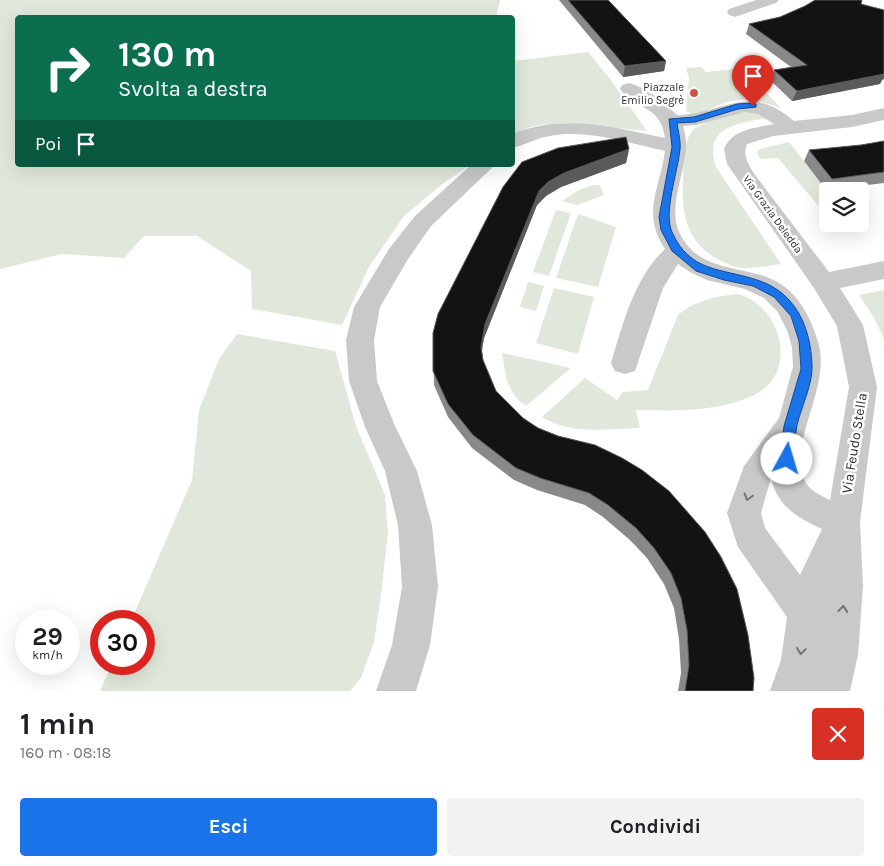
<!DOCTYPE html>
<html lang="it">
<head>
<meta charset="utf-8">
<style>
  :root { --surface:#fff; --page:#f2f2f2; --text:#202124; --muted:#757577; --accent:#1a73e8 }
  body { margin:0; font-family:Karla,sans-serif; background:var(--page); color:var(--text); height:100vh; display:flex; flex-direction:column; font-size:19px; white-space:nowrap }
  * { box-sizing:border-box; margin:0 }
  p { font-size:16px; color:var(--muted) }
  .icon { flex:none; width:28px; height:28px; fill:none; stroke:currentColor; stroke-width:2; stroke-linecap:round; stroke-linejoin:round }
  .map { position:relative; height:691px; overflow:hidden }
  .details { display:flex; flex-direction:column; background:var(--surface); flex:1 }
  .details>* { flex:none }
  .banner { position:absolute; left:15px; top:15px; width:500px; height:152px; border-radius:5px; box-shadow:0 5px 20px #0002; background:#0b6e4f; color:#fff; overflow:hidden }
  .controls { position:absolute; left:819px; top:182px; display:grid; gap:10px }
  .controls a { display:grid; place-items:center; width:50px; height:50px; border-radius:5px; background:var(--surface); box-shadow:0 5px 20px #0002; font-size:25px }
  .speed { position:absolute; left:15px; top:610px; display:flex; gap:10px; font-size:25px; font-weight:700; text-align:center }
  .speed>* { display:grid; place-content:center; width:65px; height:65px; border-radius:50%; background:var(--surface); box-shadow:0 5px 20px #0002; line-height:1 }
  .speed small { font-size:12px; font-weight:400 }
  .speed .limit { border:8px solid #d22; background:#fff; color:#111 }
  .pin { position:absolute; display:grid; place-items:center; width:42px; height:42px; color:#fff; margin:-51px -21px; border-radius:50% 50% 50% 0; rotate:-45deg; box-shadow:0 0 5px #0007 }
  .pin .icon { rotate:45deg }
  .me { position:absolute; width:55px; margin:-28px; rotate:6deg; stroke-linejoin:round; filter:drop-shadow(0 0 4px #0008) }
  .turn { display:flex; align-items:center; gap:18px; height:105px; padding:0 20px; font-size:22px }
  .turn .icon { width:65px; height:65px; stroke-width:2.5 }
  .turn b { display:block; font-size:35px; line-height:42px }
  .then { display:flex; align-items:center; height:48px; padding:0 20px; background:#0003; gap:10px; font-size:19px }
  .round { display:grid; place-items:center; flex:none; width:52px; height:52px; border-radius:5px; background:var(--page) }
  .summary { display:flex; align-items:center; justify-content:space-between; height:85px; padding:0 20px }
  h1 { font-size:30px; font-weight:700; line-height:38px }
  .button { display:flex; gap:10px; margin-top:auto; padding:10px 20px }
  .button a { flex:1; height:58px; border-radius:5px; background:var(--accent); color:#fff; font-size:20px; font-weight:700; line-height:58px; text-align:center }
  .button a+a { background:var(--page); color:var(--text) }
  .map>svg:first-child { display:block }
</style>
</head>
<body>
<div class="map">
<svg width="884" height="691" viewBox="0 0 884 691">
  <rect width="100%" height="100%" fill="#fff"/>
  <g fill="#e0e8db">
    <path d="M0 0H500L496 18H18V165H470L441 185 404 216 369 267 342 325 252 309 251 271 197 236H144L124 258 62 254 0 269Z"/>
    <path d="M588 52 610 79 647 131C610 129 544 113 513 135V61Z"/>
    <path d="M701 67 706 72 742 68 781 108C765 103 749 98 732 101 717 103 703 117 687 112L686 108 689 78 686 68Z"/>
    <path d="M754 111 767 118C736 124 703 127 716 167L781 264C769 266 755 268 743 268 735 268 728 264 721 261 687 244 681 215 683 180 684 166 683 146 690 134 697 121 739 112 754 111Z"/>
    <path d="M789 142 827 191V208L821 209 778 158 760 159 757 152 760 149Z"/>
    <path d="M593 185H600L604 195 577 205 562 201 579 190Z"/>
    <path d="M556 210 571 213 549 276 533 272Z"/>
    <path d="M578 214 616 227 598 287 556 278Z"/>
    <path d="M528 282 544 286 536 311 520 307Z"/>
    <path d="M554 288 594 297 578 354 536 343Z"/>
    <path d="M884 290V339L873 316 859 295Z"/>
    <path d="M737 294C781 304 799 372 756 394 721 412 674 411 636 410L640 428C608 429 570 435 542 417L585 378 617 400 623 392 648 390 678 315C694 301 716 296 737 294Z"/>
    <path d="M237 334 335 351 356 426 385 495 388 533 381 595 374 642 361 678 350 691H100L112 664H144V621H131L192 480 199 410 219 359Z"/>
    <path d="M502 353 571 368 526 406C506 391 506 377 502 353Z"/>
  </g>
  <g fill="none" stroke-linecap="round" stroke-linejoin="round">
    <g fill="#c9c9c9" fill-rule="evenodd">
      <path d="M756 0H779L776 3 735 17 729 15 727 12 729 9Z"/>
      <path d="M629 83C648 88 663 102 677 115 727 113 747 82 794 121L852 115 884 108V120L852 127 773 136 747 144C742 155 749 166 755 175L829 272 884 261V279L840 288 863 325 877 387 860 522 863 586 858 655 850 691H810L814 677 810 691H770L781 660 787 617 738 547 727 513 744 466 779 418 793 367 792 347 787 330 777 311 764 298 745 289 707 280 690 272 678 264 663 288 635 371 625 374 615 371 611 363C623 324 634 278 665 249 641 214 660 188 665 151 628 143 588 129 550 136 536 138 525 145 512 148V134C563 113 614 127 665 138 661 104 634 110 620 89L622 85ZM745 112 758 114 774 124C755 128 732 129 724 149L727 164 814 288 837 326 849 387 830 500C820 495 808 490 804 479 788 442 832 385 818 342 812 321 801 298 782 285 750 263 701 276 680 234 668 211 682 180 685 156 687 146 686 136 683 126L696 125ZM771 478C777 506 798 518 822 529L800 575 765 528 761 513Z"/>
      <path d="M471 165H495L431 226 408 259 380 307 374 340 377 381 395 426 417 471 432 525 438 587 430 645 416 691H376L392 645 402 587 398 525 385 471 365 427 349 381 346 340 354 307 389 249 415 216Z"/>
    </g>
  </g>
  <g fill="#898989">
    <path d="M559 0H608L666 61 664 71 623 77Z"/>
    <path d="M861 4 882 80 880 84 792 101 770 80 774 70 791 67 746 34 749 24 780 17 805 6Z"/>
    <path d="M884 141V183L826 190 804 161 809 150 861 145Z"/>
    <path d="M629 149 626 163 561 187 546 196 537 205 484 338 482 351 483 360 496 391 523 418 538 428 558 436 595 445 753 691H678L681 673 679 639 674 608 664 584 647 558 630 540 603 517 585 505 537 490 514 480 472 448 448 417 434 385 433 333 503 187Z"/>
  </g>
  <g fill="#5a5a5a">
    <path d="M666 61 664 71 623 77 625 66Z"/>
    <path d="M884 72V79L882 80 880 84 792 101 797 91Z"/>
    <path d="M629 149 626 163 561 187 546 196 537 205 484 338 480 361 481 347 485 324 539 191 548 182 564 173Z"/>
  </g>
  <g fill="#131313" stroke="#5a5a5a">
    <path d="M568 0H608L666 61 625 66Z"/>
    <path d="M815 0H862L861 4 884 10V74L797 91 774 70 807 65 749 24 780 17 805 6Z"/>
    <path d="M626 137 629 149 564 173 548 182 539 191 485 324 481 347 483 360 496 391 523 418 538 428 558 436 595 445 622 458 642 470 669 491 705 532 721 557 737 589 748 635 754 678 753 691H685L689 665 687 630 681 598 671 573 654 548 636 528 608 505 589 493 540 478 516 468 473 435 448 404 433 371V333L438 314 503 187 522 162 558 148Z"/>
    <path d="M884 141V172L832 179 809 150 861 145Z"/>
  </g>
  <defs><path id="oneway-chevron" d="M-2-3.5L2.5 0L-2 3.5" fill="none" stroke-width="1.6" stroke-linecap="round" stroke-linejoin="round" transform="scale(1.25)"/></defs>
  <g stroke="#737373">
    <use href="#oneway-chevron" transform="translate(748 497) rotate(106)"/>
    <use href="#oneway-chevron" transform="translate(843 609) rotate(-85)"/>
    <use href="#oneway-chevron" transform="translate(801 651) rotate(98)"/>
  </g>
  <path fill="#1a73e8" stroke="#114b97" d="M753 103 756 104V107L738 109 695 122 677 123C678 131 681 141 680 149 678 172 663 212 672 232 690 273 722 268 757 280 796 292 811 328 812 366 813 383 801 408 797 425 795 436 794 448 793 459L791 463 787 465 782 463 780 459 784 426 801 369 799 341 791 316 774 297 753 286 724 280 696 271 672 251 661 230 659 217 672 147 669 119 694 117 737 104Z"/>
  <circle fill="#d15241" stroke="#fff" stroke-width="2" cx="694" cy="93" r="5"/>
  <g text-anchor="middle" stroke-width="5" stroke-linejoin="round" paint-order="stroke">
    <g font-size="11" fill="#2c2c2c" stroke="#fff" text-anchor="end">
      <text x="684" y="91">Piazzale<tspan x="684" dy="13">Emilio Segrè</tspan></text>
    </g>
    <g font-size="11" fill="#2c2c2c" stroke="#fff">
      <text transform="translate(773 214) rotate(54)" y="4">Via Grazia Deledda</text>
    </g>
    <g font-size="14" fill="#2c2c2c" stroke="#fff">
      <text transform="translate(854 443) rotate(-81)" y="5">Via Feudo Stella</text>
    </g>
  </g>
</svg>
<div class="controls">
<a><svg class="icon" aria-label="layers" viewBox="0 0 24 24"><path d="M12 4l9 5-9 5-9-5zM3 14l9 5 9-5"/></svg></a>
</div>
<div class="speed"><div>29<small>km/h</small></div><div class="limit">30</div></div>
<div class="pin" style="left:753px;top:106px;background:#d93025"><svg class="icon" aria-label="arrive" viewBox="0 0 24 24"><path d="M6 21V4h12l-3 4 3 4H6"/></svg></div>
<svg class="me" style="left:787px;top:459px" viewBox="-20 -20 40 40"><circle r="19" fill="#fff"/><path d="M0-13L10 11 0 6-10 11z" fill="#1a73e8"/></svg>
<div class="banner">
<div class="turn"><svg class="icon" aria-label="right" viewBox="0 0 24 24"><path d="M7 20v-9h11M14 6l5 5-5 5"/></svg><div><b>130 m</b>Svolta a destra</div></div>
<div class="then">Poi<svg class="icon" aria-label="arrive" viewBox="0 0 24 24"><path d="M6 21V4h12l-3 4 3 4H6"/></svg></div>
</div>
</div>
<section class="details">
<div class="summary"><div><h1>1 min</h1><p>160 m · 08:18</p></div><a class="round" style="background:#d93025;color:#fff"><svg class="icon" aria-label="close" viewBox="0 0 24 24"><path d="M6 6l12 12M18 6L6 18"/></svg></a></div>
<div class="button"><a>Esci</a><a>Condividi</a></div>
</section>
</body>
</html>
